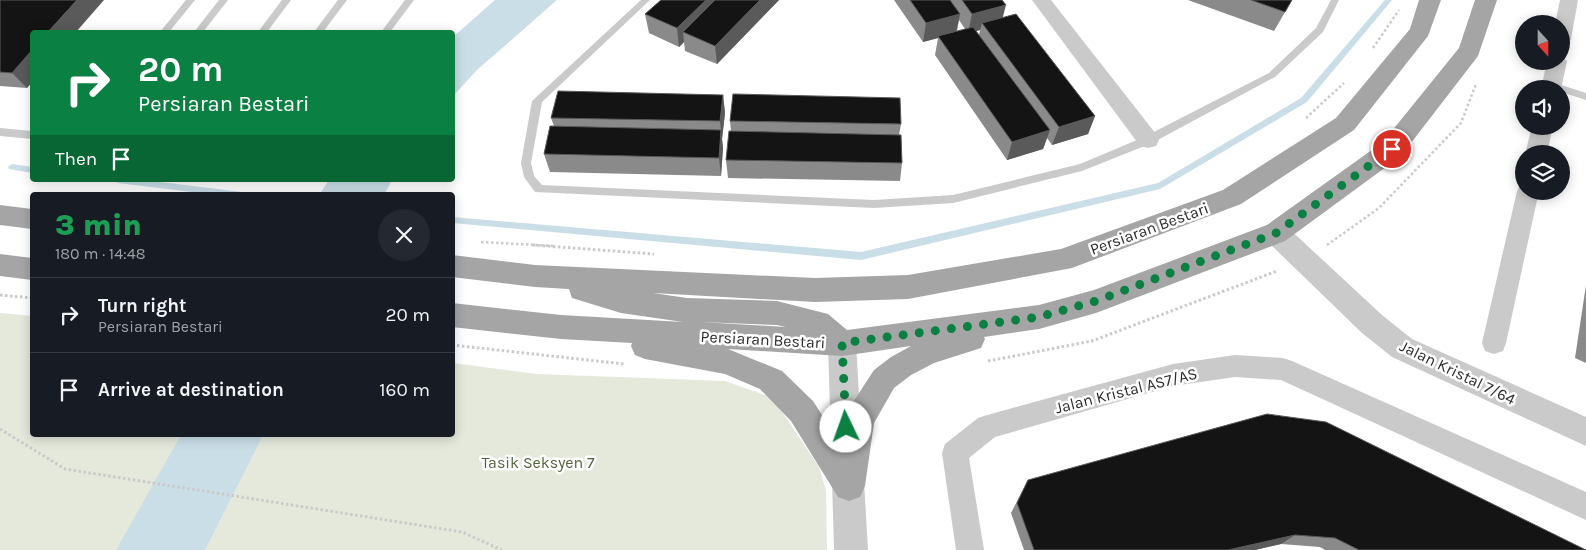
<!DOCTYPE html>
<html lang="en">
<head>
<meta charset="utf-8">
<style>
  :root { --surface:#171b24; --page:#242831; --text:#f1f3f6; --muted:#9ea1a6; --line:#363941 }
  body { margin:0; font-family:Karla,sans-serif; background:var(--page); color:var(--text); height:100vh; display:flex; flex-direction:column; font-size:19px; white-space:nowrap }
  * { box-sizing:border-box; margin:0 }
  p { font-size:16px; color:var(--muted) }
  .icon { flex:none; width:28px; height:28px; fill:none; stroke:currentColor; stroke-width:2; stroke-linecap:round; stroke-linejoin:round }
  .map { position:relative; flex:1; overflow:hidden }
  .side { position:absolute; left:30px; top:192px; width:425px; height:245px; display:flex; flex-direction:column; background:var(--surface); border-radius:5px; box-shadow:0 2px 12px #0003 }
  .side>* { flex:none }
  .guide { position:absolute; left:30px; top:30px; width:425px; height:152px; border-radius:5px; box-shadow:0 2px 12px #0003; background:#0b8043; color:#fff; overflow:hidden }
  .needle { width:32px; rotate:159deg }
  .controls { position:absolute; left:1515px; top:15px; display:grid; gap:10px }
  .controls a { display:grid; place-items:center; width:55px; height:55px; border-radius:50%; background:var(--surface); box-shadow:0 2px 12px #0003; font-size:25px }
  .pin { position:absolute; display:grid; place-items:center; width:42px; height:42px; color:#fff; margin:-21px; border:2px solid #fff; border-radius:50%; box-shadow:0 1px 5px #0007 }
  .me { position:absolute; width:55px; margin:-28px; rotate:357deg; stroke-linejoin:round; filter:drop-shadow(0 0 4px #0008) }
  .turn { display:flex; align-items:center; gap:18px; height:105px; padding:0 25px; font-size:22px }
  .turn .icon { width:65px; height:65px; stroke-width:2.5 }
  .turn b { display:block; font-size:35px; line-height:42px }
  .then { display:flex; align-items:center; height:48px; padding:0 25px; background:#0003; gap:10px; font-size:19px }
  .round { display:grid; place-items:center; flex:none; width:52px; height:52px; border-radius:26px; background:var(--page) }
  .head { display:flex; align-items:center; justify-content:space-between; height:85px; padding:0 25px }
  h1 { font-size:30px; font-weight:800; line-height:38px; color:#1e9e55 }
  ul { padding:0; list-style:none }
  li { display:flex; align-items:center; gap:15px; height:75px; padding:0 25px; border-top:1px solid var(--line) }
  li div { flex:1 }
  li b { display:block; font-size:19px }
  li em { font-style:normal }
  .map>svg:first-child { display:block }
</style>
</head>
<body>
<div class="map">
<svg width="1586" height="550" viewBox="0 0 1586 550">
  <rect width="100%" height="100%" fill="#fff"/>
  <path fill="#e4e9dc" d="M0 313 32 316V435H452L453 363 537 374 725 381 773 398 819 467 826 490 827 550H0Z"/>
  <g fill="#cadee7">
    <path d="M495 0H557L477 70 453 96V37Z"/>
    <path d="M329 180H392L384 195H319Z"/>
    <path d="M181 435H263L205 550H116Z"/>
  </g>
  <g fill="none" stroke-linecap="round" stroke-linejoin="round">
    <g fill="#cadee7" fill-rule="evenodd">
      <path d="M1385 0H1392L1307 102 1160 189 861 260 452 223V217L861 252 1158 183 1301 98Z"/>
      <path d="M12 164 32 167V173L9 169 8 167Z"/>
      <path d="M114 180H144L242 192 246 195H216L118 183Z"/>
    </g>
    <g stroke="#cacaca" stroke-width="2.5" stroke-dasharray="2.5 2.5" stroke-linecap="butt">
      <path d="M1373 48 1399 10"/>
      <path d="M1306 118 1344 83"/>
      <path d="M481 242 554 246"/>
      <path d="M1327 245 1379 208 1461 123 1476 84"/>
    </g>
    <g stroke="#cacaca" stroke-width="3" stroke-dasharray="2.5 2.5" stroke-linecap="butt">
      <path d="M533 245 654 254"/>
      <path d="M0 295 32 298"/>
      <path d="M452 345 624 364"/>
      <path d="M988 361 1092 341 1277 271"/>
      <path d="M0 429 65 469 462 532 502 550"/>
    </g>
    <g fill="#cacaca" fill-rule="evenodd">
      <path d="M186 0H195L169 32H160Z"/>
      <path d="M219 0H228L203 32H194Z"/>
      <path d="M282 0H291L267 32H258Z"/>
      <path d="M338 0H347L323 32H314Z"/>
      <path d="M405 0H414L390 32H381Z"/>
      <path d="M641 0H650L542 102 531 163 534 176 542 185 874 200 953 195 1080 164 1144 137 1269 73 1316 28 1331 0H1339L1323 32 1275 77 1152 143 1082 171 953 203 874 208 535 192 524 177 521 163 532 101Z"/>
      <path d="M1552 82 1586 93V100L1561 92V89L1549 87 1547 85 1549 83Z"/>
      <path d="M0 128 32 131V139L0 136Z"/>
    </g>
    <g fill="#cacaca" fill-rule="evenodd">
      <path d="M1032 0H1051L1156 134 1159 140 1156 146 1148 148 1140 146Z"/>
      <path d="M1560 0H1578L1571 39 1568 44 1561 46V24H1555Z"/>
      <path d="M1561 55 1567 61 1561 89H1541L1547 61H1561Z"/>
      <path d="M1532 126H1553L1547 154H1525Z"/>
      <path d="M1524 184V191H1539L1506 343 1503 351 1494 354 1485 351 1482 343 1517 191 1520 185Z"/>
      <path d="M1235 355 1283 358 1292 361 1586 492V520L1281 380 1235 377 1173 386 995 437 969 458 984 550H956L942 453 945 444 978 418 987 415 1173 364Z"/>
    </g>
    <g fill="#cacaca" fill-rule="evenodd">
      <path d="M1276 222 1285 225 1382 315 1412 339 1586 417V446L1392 357 1362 333 1267 241 1263 233 1267 225Z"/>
      <path d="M842 330 852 334 856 343 868 550H834L828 343 832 334Z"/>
    </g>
    <g fill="#a5a5a5" fill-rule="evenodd">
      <path d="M1419 0H1441L1428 36 1354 130 1241 204 1072 268 908 299 815 302 653 293 687 298 777 301 828 314 847 330 1039 305 1094 290 1267 225 1383 142 1459 48 1475 0H1497L1478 56 1401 156 1285 241 1096 313 1039 329 984 337 985 339 981 348 934 363 911 375 894 388 874 423 865 486 860 497 849 501 838 497 791 421 760 389 725 374 645 359 635 355 631 346 632 343 561 339 452 327V303L561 315 683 322 621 313 572 298 569 289 535 287 452 277V255L535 265 815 278 908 275 1061 249 1223 190 1336 118 1410 29ZM700 322 777 325 786 327ZM911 346 891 357 874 370 848 410 844 420 840 443 813 401 782 371 728 349 842 356Z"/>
      <path d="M0 205 32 209V229L0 225Z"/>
      <path d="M0 254 32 258V280L0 276Z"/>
    </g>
  </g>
  <g fill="#8a8a8a" fill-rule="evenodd">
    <path d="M0 0 32 32V82L27 88 0 86Z"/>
    <path d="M779 0 717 64 685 51 684 42 679 47 649 33 645 14Z"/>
    <path d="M894 0H1002L1003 18 1095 116 1088 134 1052 145 1047 138 1043 149 1007 160 935 55 938 38 923 42ZM959 20 965 29 957 31ZM980 30 979 35 976 31Z"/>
    <path d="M1188 0H1292L1274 31Z"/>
    <path d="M723 95 725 113 722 139 723 148 721 176 550 172 544 154 554 126 551 118Z"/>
    <path d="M730 121 901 124 899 135 902 163 900 181 728 178 726 160 731 131Z"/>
    <path d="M1586 285V363L1575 358Z"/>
    <path d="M1028 480 1586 550H1325L1320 547 1281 544 1255 550H1024L1011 513Z"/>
  </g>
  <g fill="#5a5a5a">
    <path d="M77 0H104L76 32H48Z"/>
    <path d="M706 0H727L683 32 684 42 679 47 677 28Z"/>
    <path d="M760 0H779L717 64 715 46Z"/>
    <path d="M1006 5 1001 24 982 23 980 30 968 33 972 14Z"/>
    <path d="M960 14 956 33 938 36V38L923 42 926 23Z"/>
    <path d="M32 50V82L27 88 12 73Z"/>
    <path d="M723 95 725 113 722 139 723 148 721 176 719 158 721 131 720 121Z"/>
    <path d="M1095 116 1088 134 1052 145 1059 127Z"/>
    <path d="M1050 130 1043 149 1007 160 1012 142Z"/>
    <path d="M1295 535 1281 544 1255 550H1228Z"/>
  </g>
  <g fill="#141414" stroke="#5a5a5a">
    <path d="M0 0H77L48 32H32V50L12 73 0 72Z"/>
    <path d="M661 0H706L677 28 645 14Z"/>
    <path d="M715 0H760L715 46 683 32Z"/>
    <path d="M910 0H950L960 14 926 23Z"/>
    <path d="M962 0H1002L1006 5 972 14Z"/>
    <path d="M1251 0H1292L1285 12Z"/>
    <path d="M1016 14 1095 116 1059 127 982 23Z"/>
    <path d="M973 27 1050 130 1012 142 938 36Z"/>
    <path d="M558 91 723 95 720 121 551 118Z"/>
    <path d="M733 94 900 98 901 124 730 121Z"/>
    <path d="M550 126 721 130 719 158 544 154Z"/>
    <path d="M729 131 901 135 902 163 726 160Z"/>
    <path d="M1267 414 1326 422 1586 550H1359L1335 538 1295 535 1228 550H1034L1017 503 1028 480Z"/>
  </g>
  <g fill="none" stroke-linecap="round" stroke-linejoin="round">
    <path stroke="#0b8043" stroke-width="9" stroke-dasharray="0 16.2" d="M846 427 842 343 1039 317 1096 301 1276 233 1392 149"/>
  </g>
  <g text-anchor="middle" stroke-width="5" stroke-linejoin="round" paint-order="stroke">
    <g font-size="16" fill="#2d2d2d" stroke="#fff">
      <text transform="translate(1149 228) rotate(-20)" y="6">Persiaran Bestari</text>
      <text transform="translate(763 339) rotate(3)" y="6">Persiaran Bestari</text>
      <text transform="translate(1458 372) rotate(26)" y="6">Jalan Kristal 7/64</text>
      <text transform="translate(1126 390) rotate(-14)" y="6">Jalan Kristal AS7/AS</text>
    </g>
    <g font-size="16" fill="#52643f" stroke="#fff">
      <text x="538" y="468">Tasik Seksyen 7</text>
    </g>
  </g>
</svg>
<div class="controls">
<a><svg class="needle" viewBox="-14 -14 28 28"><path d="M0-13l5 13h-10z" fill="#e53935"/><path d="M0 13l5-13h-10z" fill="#9ea1a6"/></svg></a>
<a><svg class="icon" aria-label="sound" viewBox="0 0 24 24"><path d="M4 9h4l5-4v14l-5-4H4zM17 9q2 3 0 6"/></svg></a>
<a><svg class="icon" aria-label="layers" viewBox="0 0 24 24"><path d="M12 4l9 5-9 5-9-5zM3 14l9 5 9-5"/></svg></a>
</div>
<div class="pin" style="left:1392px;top:149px;background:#d93025"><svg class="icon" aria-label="arrive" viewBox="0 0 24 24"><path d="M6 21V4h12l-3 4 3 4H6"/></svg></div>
<svg class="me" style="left:846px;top:427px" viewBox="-20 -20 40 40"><circle r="19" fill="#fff"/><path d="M0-13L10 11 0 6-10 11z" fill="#0b8043"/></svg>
<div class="guide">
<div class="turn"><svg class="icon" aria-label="right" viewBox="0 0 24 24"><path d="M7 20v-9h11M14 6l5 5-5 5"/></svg><div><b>20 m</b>Persiaran Bestari</div></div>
<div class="then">Then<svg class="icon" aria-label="arrive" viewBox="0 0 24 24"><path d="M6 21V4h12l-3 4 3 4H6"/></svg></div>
</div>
<section class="side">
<div class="head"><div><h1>3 min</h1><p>180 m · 14:48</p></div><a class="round"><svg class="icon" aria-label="close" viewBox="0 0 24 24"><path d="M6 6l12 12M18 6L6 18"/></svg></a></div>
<ul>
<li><svg class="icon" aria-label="right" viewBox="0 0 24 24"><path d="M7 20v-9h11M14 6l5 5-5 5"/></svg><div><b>Turn right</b><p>Persiaran Bestari</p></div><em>20 m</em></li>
<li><svg class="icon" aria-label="arrive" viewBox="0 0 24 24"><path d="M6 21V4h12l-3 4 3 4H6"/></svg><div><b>Arrive at destination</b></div><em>160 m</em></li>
</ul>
</section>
</div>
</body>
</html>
